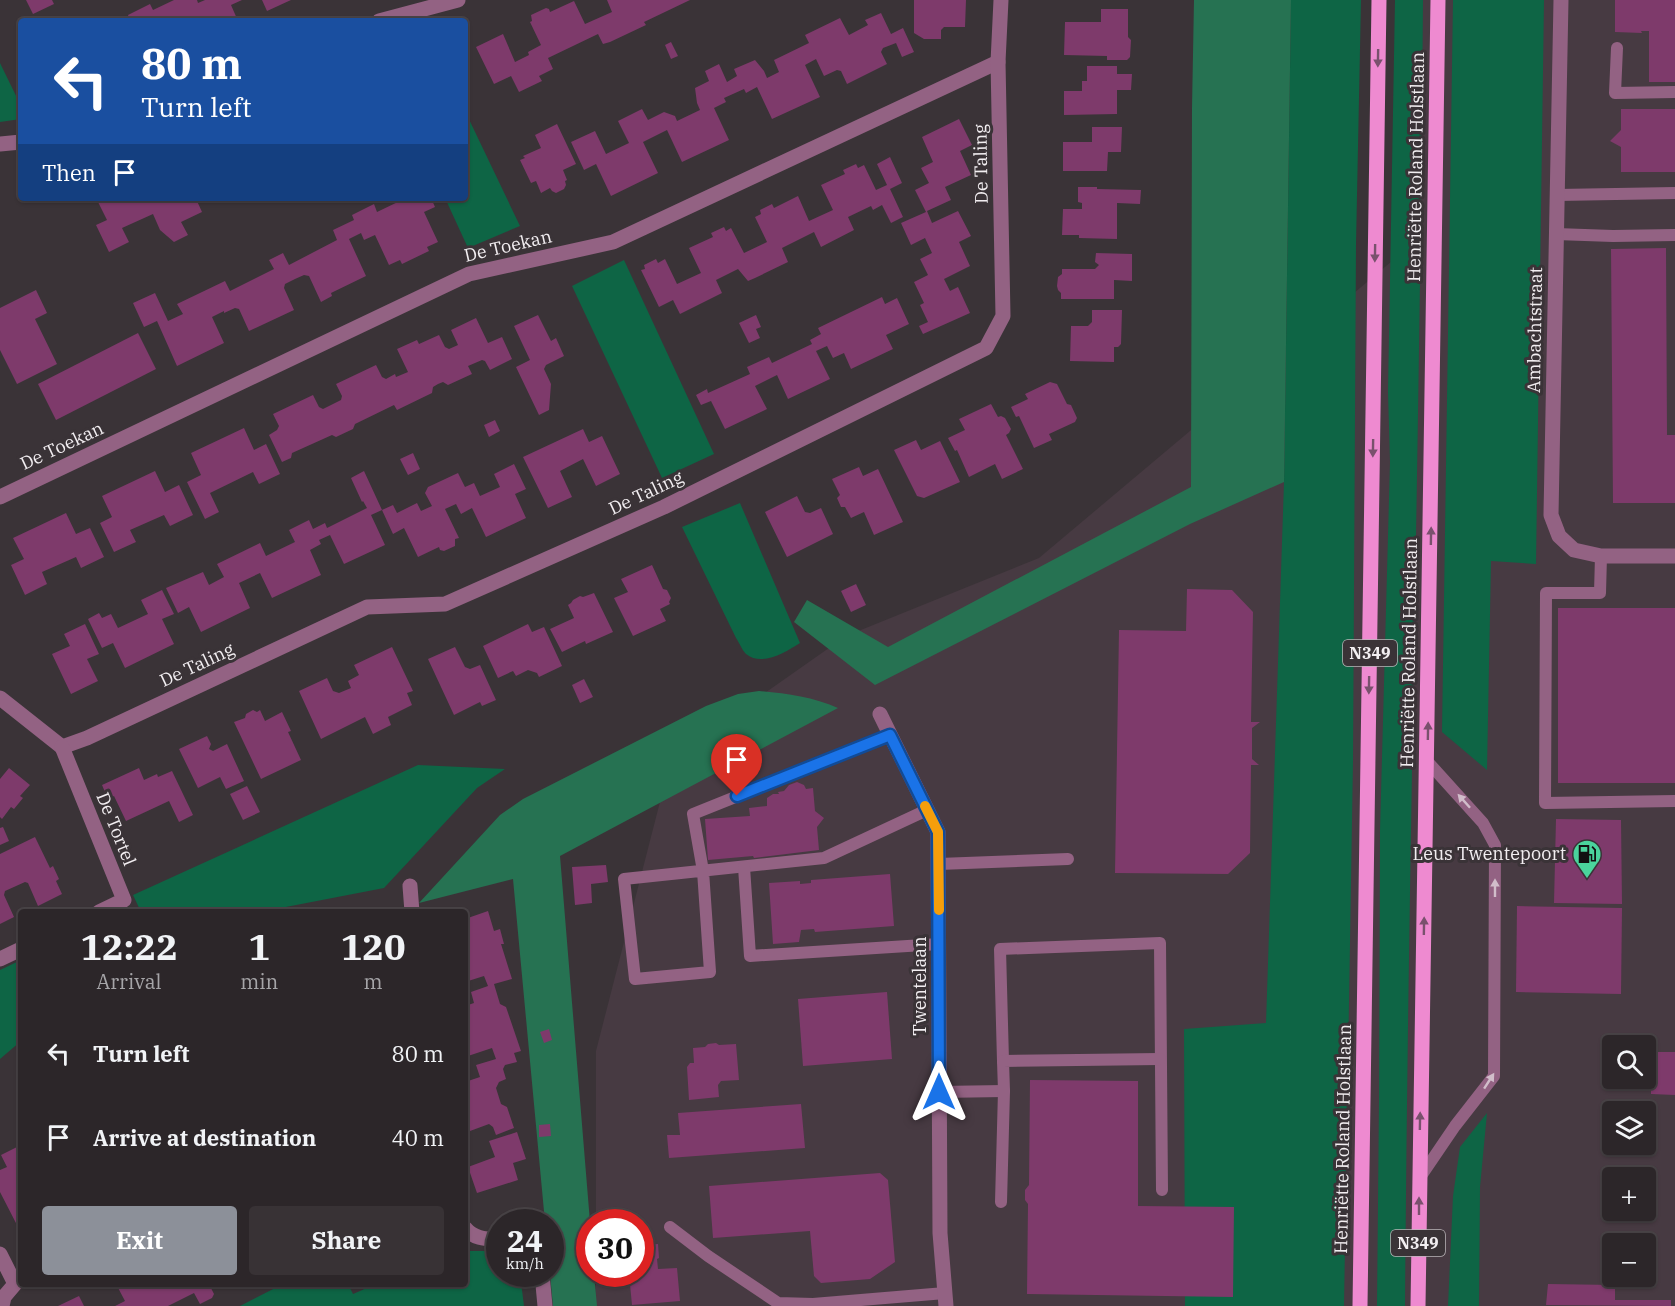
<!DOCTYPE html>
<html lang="en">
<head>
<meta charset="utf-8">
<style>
  :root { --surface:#2c2629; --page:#383235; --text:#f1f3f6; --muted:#a6a5a8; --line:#484346; --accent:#8c9099 }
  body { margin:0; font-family:"IBM Plex Serif",serif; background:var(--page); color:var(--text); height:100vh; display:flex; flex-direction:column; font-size:22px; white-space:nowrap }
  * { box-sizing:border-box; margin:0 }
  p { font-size:20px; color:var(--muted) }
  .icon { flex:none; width:33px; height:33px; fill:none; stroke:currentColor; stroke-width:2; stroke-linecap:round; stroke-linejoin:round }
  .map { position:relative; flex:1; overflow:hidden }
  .drawer { position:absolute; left:18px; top:909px; width:450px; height:378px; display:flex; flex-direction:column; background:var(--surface); border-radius:6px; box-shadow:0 2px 4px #0004,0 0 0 2px var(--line) }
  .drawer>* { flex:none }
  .banner { position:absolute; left:18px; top:18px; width:450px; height:183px; border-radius:6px; box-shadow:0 2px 4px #0004,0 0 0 2px var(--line); background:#1a4fa0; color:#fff; overflow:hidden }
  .buttons { position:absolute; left:1602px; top:1035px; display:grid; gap:12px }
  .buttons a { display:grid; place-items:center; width:54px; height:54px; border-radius:6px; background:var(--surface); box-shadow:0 2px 4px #0004,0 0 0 2px var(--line); font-size:30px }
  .speed { position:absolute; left:486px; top:1209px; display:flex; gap:12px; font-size:30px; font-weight:700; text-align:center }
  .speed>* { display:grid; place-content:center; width:78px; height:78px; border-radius:50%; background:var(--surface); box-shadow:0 2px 4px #0004,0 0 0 2px var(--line); line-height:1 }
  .speed small { font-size:15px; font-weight:400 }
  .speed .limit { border:9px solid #d22; background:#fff; color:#111 }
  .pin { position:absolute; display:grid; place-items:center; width:51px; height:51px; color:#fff; margin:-62px -26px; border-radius:50% 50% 50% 0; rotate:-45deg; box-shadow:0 0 6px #0007 }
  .pin .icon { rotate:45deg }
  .me { position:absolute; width:66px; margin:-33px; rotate:0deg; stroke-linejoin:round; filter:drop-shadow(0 0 4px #0008) }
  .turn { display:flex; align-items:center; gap:21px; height:126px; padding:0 24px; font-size:27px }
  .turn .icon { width:78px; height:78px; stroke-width:2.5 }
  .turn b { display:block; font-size:42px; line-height:51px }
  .then { display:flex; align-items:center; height:57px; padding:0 24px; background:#0003; gap:12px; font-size:22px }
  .eta { display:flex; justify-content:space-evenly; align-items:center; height:102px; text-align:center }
  .eta b { font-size:36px; font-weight:700; line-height:42px }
  .action { display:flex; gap:12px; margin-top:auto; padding:12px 24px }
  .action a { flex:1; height:69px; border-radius:6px; background:var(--accent); color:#fff; font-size:24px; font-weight:700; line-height:69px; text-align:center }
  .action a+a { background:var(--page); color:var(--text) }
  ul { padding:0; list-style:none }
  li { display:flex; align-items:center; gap:18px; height:84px; padding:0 24px }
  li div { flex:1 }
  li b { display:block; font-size:22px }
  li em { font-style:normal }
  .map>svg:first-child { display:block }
</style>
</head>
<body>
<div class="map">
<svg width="1675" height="1306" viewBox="0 0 1675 1306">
  <rect width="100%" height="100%" fill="#3a3337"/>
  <path fill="#473a42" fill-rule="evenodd" d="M1416 0H1675V1306H595L596 1274H640V1222H596V1051L671 759 846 636 1039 558 1398 256ZM1612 1046H1646V1078H1612ZM1612 1112H1646V1144H1612ZM1612 1178H1646V1210H1612ZM1612 1244H1646V1276H1612Z"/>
  <g fill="#0e6545">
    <path d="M1291 0H1361L1356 244 1353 761 1344 1306H1185L1184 1029 1266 1023 1284 482Z"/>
    <path d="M1395 0H1423C1420 435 1408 871 1405 1306H1377L1379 1100 1380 831 1390 462 1388 392Z"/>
    <path d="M1453 0H1544L1536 564 1491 561 1487 770 1442 732Z"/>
    <path d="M0 63 21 106V119L0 122Z"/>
    <path d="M465 111 520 226 468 248 445 198H465Z"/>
    <path d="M624 260 714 454 662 478 572 286Z"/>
    <path d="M740 503 800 643C786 652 762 667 746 654 742 650 739 642 736 638L682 527Z"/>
    <path d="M418 765 505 769 477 788 384 888 260 912H141L133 895Z"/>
    <path d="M21 960V1041L0 1059V970Z"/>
    <path d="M1487 1113 1480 1187 1479 1306H1448L1453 1196 1460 1147Z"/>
    <path d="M465 1251H499L500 1274H520L524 1306H240L283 1284H348L353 1294 376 1284H465Z"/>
  </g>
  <g fill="#267252">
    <path d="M1194 0H1291L1284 482 1190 524 875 685 794 622 807 600 888 647 1191 487 1192 108Z"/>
    <path d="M759 691C786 693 813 697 838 708L560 856 590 1222V1274H594L597 1306H553L550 1274V1222H545L513 879 419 903 500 815 523 799 706 706 738 694Z"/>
  </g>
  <g fill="#7e3a6b">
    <path d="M26 0H52L54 4 33 14Z"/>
    <path d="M174 0H197L198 3 205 0H242L231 5 238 21H130L128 15 150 4 153 10Z"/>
    <path d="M262 0H291L267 11Z"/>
    <path d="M607 0H690L644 22 646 25 610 42 603 44 598 34 548 58 553 69 539 76 542 81 519 92 511 76 494 84 476 47 503 34 515 62 529 55 528 52 541 45 530 22 532 21 531 15 546 8 549 9 550 12 574 1 585 24 612 12Z"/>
    <path d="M914 0H966L965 27H944L941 30V39H924L914 33Z"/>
    <path d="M1615 0H1675V82H1649V31H1641L1642 33 1615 32Z"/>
    <path d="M1101 9H1128V37L1131 40 1130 57 1127 60H1107V56L1064 55 1065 22H1101Z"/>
    <path d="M881 13 891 34 903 28 914 52 902 57 896 43 883 48 881 52 887 64 847 84 841 71 837 70 824 76 816 59 805 65 820 97 772 119 757 87 746 93 744 89 724 98 726 102 714 108 729 140 682 162 667 130 643 142 658 173 611 196 596 164 584 170 571 142 595 131 606 154 629 143 618 121 642 109 648 120 664 112 675 116 677 121 700 110 697 103 695 88 709 81 705 71 719 64 727 82 737 76 734 69 755 60 764 71 767 78 779 72 774 60 809 43 805 35 840 18 849 35 868 25 865 20Z"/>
    <path d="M671 42 678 56 671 59 665 45Z"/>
    <path d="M1087 66H1117V74H1132L1131 90H1117V114L1064 115V91H1082V81H1087Z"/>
    <path d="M1621 109H1675V172H1621V147L1610 141 1621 130Z"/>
    <path d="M959 119 972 145 960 151 971 175 945 187 951 200 927 211 932 223 958 211 971 236 959 242 970 266 944 279 950 291 958 287 970 313 923 334 919 326 928 322 920 305 924 303 914 282 928 275 920 259 932 253 925 238 911 245 901 223 926 212 915 190 929 183 921 168 933 162 922 137Z"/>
    <path d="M557 124 576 164 563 170 567 180 565 181 566 185 564 189 556 193 552 191 550 188 541 193 536 181 531 183 520 160 525 158 523 156 541 148 535 135Z"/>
    <path d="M1092 127H1122L1121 152H1108L1107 171H1063V142H1092Z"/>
    <path d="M890 157 902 183 890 189 903 217 891 223 882 205 873 210 871 206 848 217 854 230 821 247 814 232 782 248 788 262 755 278 748 281 738 269 716 280 722 293 680 314 673 300 659 307 641 270 645 269 644 265 656 259 658 263 665 259 677 284 701 273 689 248 713 237 711 233 724 227 726 231 731 228 744 253 767 242 755 217 761 214 760 210 772 204 774 208 798 196 809 221 833 210 821 185 845 174 843 170 856 164 858 168 864 165 876 190 887 185 877 164Z"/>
    <path d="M1078 187H1097V189L1141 190 1140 204 1117 203V239L1079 238V235H1062L1063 209H1082V203L1078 202Z"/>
    <path d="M96 198H202L197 201 202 212 181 222 188 235 174 242 160 230 153 214 122 228 129 242 109 252 96 225 107 220Z"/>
    <path d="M403 198H431L435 207 424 212 438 242 427 247 429 251 402 264 400 260 389 265 375 235 364 240 361 233 349 239 366 276 331 293 332 296 321 302 309 276 304 275 295 279 285 284 284 288 294 310 249 331 239 309 235 308 224 313V311L212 317 224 343 177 366 157 321 144 327 133 303 155 293 168 321 183 314 177 304 225 281 230 291 274 269 269 260 283 253 289 265 337 240 333 230 354 220 352 215 374 204 377 212 404 199Z"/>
    <path d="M1666 248 1667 435H1675V503H1613L1611 249Z"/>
    <path d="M1096 253 1132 254V281L1114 280V299H1061V293L1058 290 1057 286 1058 277 1062 274V269H1095L1099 265 1095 262Z"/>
    <path d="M36 290 47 313 35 319 57 364 17 384 0 350V308Z"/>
    <path d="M882 297 885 304 897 298 909 324 886 335 893 349 851 369 844 353 833 358 827 346 816 351 830 379 788 399 777 375 755 386 767 409 725 429 711 401 701 405 696 395 707 389 708 393 750 374 747 367 769 357 772 363 812 344 810 340 821 334 818 328Z"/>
    <path d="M1092 310H1122L1121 344 1118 347H1114V362L1070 361 1071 326H1088L1092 322Z"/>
    <path d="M538 315 551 341 556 338 564 356 546 365 544 369 551 384 549 410 539 415 516 367 530 360 514 326Z"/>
    <path d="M756 315 761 327 756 329 760 338 749 343 739 323Z"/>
    <path d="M476 318 488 343 502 337 512 359 490 370 485 361 482 360 468 366 472 374 448 385 443 382 438 384 433 387 432 393 397 410 394 405 355 424 353 429 336 437 332 435 292 453 291 458 282 462 269 435 277 430 279 426 273 414 313 395 319 407 323 409 341 400 342 396 336 384 376 365 382 377 386 379 395 374 396 377 408 372 397 349 417 340 419 344 439 335 445 347 449 349 458 345 451 330Z"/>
    <path d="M138 333 156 369 56 420 38 384Z"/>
    <path d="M1050 382 1057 384 1067 404 1071 405 1077 418 1075 422 1049 434 1052 440 1034 448 1019 416 1016 417 1011 407 1028 399 1025 394Z"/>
    <path d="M991 404 998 417 1001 416 1005 418 1011 429 1009 433 1006 435 1023 469 1002 479 995 464 969 477 957 450 955 451 948 438 965 430 959 419Z"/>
    <path d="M495 420 500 431 489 437 484 425Z"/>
    <path d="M244 428 254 450 266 444 280 474 259 484 253 472 210 493 219 512 205 519 187 482 201 475 191 453Z"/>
    <path d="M583 429 589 442 602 436 620 474 596 486 583 459 560 471 572 497 548 508 523 457Z"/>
    <path d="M916 440 921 450 940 441 960 482 924 498 917 496 894 450Z"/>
    <path d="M413 453 420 469 408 475 400 459Z"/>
    <path d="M514 464 526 489 515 494 526 518 486 537 472 508 461 514 456 504 445 509 459 538 455 539V546L444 551 440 550 439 547 418 557 404 528 393 534 382 510 393 505 397 513 417 503 421 511 432 506 425 493 428 487 458 473 465 487 474 483 480 496 500 487 494 474Z"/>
    <path d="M859 467 863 476 878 469 903 522 874 535 864 512 851 518 845 507H841L837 498 840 495 832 479Z"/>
    <path d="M155 471 165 492 179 485 193 515 170 526 164 515 130 530 136 542 114 552 100 523 112 517 102 496Z"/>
    <path d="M364 471 382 510 371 515 385 545 344 564 330 535 319 540 321 544 310 550 321 575 272 598 260 573 239 583 250 608 201 632 189 607 178 613 166 588 203 572 209 585 224 577 217 564 260 543 266 556 295 542 289 530 309 520 313 529 325 523 327 528 367 508 363 501 362 502 351 478Z"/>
    <path d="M797 496 805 512 810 513 821 508 833 534 787 557 765 512Z"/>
    <path d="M66 513 76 534 90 528 104 557 81 568 76 557 42 572 47 584 25 595 11 565 24 559 13 538Z"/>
    <path d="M652 565 663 589 667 590 671 598 669 602 670 604 660 609 666 621 633 636 614 598 628 592 621 579Z"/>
    <path d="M856 584 866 605 851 612 841 591Z"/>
    <path d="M1187 589 1232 590 1253 612 1251 722H1260L1252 728V759L1259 765H1251L1250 853 1228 874 1115 873 1119 630 1186 631Z"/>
    <path d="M162 590 174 614 162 619 174 644 125 668 113 643 102 648 88 619 99 613 102 618 111 614 118 628 148 614 141 600Z"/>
    <path d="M594 593 613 632 586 644 585 641 562 652 550 629 574 618 568 605 571 603 573 600 580 596 583 597Z"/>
    <rect x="1558" y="608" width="117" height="175"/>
    <path d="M85 624 99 654 87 659 98 681 71 694 52 654 70 646 64 634Z"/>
    <path d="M528 624 532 632 544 627 562 666 539 677 537 673 528 670 516 676 513 671 498 678 483 646Z"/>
    <path d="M392 647 413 691 407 693 412 705 388 717 391 725 373 734 365 717 321 739 299 691 327 678 333 691 339 693 351 688 348 681 359 675 354 665Z"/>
    <path d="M455 647 465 667 470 669 480 665 496 700 482 706 480 702 454 715 428 659Z"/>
    <path d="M584 679 593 697 580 703 572 685Z"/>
    <path d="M253 710 257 712 260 710 265 721 282 712 291 731 288 732 301 760 261 779 234 722 245 718 246 714Z"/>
    <path d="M207 736 211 744 209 749 213 751 227 744 244 781 226 789 220 777 198 788 179 749Z"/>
    <path d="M9 768 30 785 20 796 23 798 14 809 11 807 2 819 0 817V779Z"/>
    <path d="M139 768 144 780 157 774 158 777 172 771 193 815 179 822 169 801 126 821 114 796 108 799 102 785Z"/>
    <path d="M797 782 804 785 806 789 813 788 815 811 824 818 817 827 819 850 754 858 753 856 708 860 705 819 750 816 749 808 767 806V798L773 794H779L778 792 784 791 789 785Z"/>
    <path d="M247 786 260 812 243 820 230 794Z"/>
    <path d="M1556 819 1621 820 1622 904 1554 903Z"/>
    <path d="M3 827 9 841 0 845V828Z"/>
    <path d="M35 837 50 868 53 866 59 879 56 881 62 894 38 906 28 883 25 882 5 891 4 895 14 917 0 924V854Z"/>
    <path d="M606 865 608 882 591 884 592 903 575 905 572 867Z"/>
    <path d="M890 874 894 926 815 932 814 929 801 930 799 942 773 944 769 883 800 881V884L811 883V880Z"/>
    <path d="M1517 906 1622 908 1621 994 1516 992Z"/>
    <path d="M488 911 494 931 500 929 504 944H501L512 979 494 984 500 1004 506 1007 521 1051 514 1053 517 1062 505 1065 503 1069 506 1079 499 1082 496 1088 501 1104 507 1107 514 1128 496 1135 493 1127 489 1124 470 1131 465 1117V1082L480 1077 476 1065 496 1059 492 1048 465 1057V1006L474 1003 471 992 488 986 484 976 465 982V931L469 930 465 919Z"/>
    <path d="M887 992 892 1059 803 1066 798 999Z"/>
    <path d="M549 1029 552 1040 544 1043 540 1032Z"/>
    <path d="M716 1043 719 1045 736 1044 739 1080 721 1081 718 1085 719 1097 689 1100 687 1067 690 1063H694L693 1048 705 1047 708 1044Z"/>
    <path d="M1651 1052H1675V1095L1651 1094Z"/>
    <path d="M1030 1080 1138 1081V1206L1234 1207 1233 1297 1027 1294 1028 1204 1025 1200V1190L1029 1185Z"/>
    <path d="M801 1104 805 1148 669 1158 667 1135H680L678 1113Z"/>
    <path d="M550 1124 551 1136 539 1137V1125Z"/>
    <path d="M517 1132 526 1159 513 1163 518 1180 477 1193 468 1167 495 1157 489 1141Z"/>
    <path d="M21 1145V1226L18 1227 0 1192V1170L7 1167 1 1155Z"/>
    <path d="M880 1173 888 1180 895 1262 870 1279 821 1283 814 1276 810 1231 713 1238 709 1186Z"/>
    <path d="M628 1212 629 1222H602L601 1214Z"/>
    <path d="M658 1244 659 1258 657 1259 658 1269 677 1268 680 1301 632 1305 629 1274H640V1245Z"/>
    <path d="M116 1284H209L214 1294 212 1298 200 1304 194 1293 168 1306H115L125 1301Z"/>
    <path d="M1548 1284 1615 1285V1300H1671V1306L1546 1305Z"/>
    <path d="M79 1296 84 1306H58Z"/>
  </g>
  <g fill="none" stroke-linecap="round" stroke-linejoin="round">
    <g stroke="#936283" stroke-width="12">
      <path d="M1617 48 1615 93 1675 92"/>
      <path d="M1557 195 1675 193"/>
      <path d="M1556 234 1613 236 1675 235"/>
      <path d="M1601 556 1600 593H1546L1545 803 1675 801"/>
      <path d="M890 735 693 814 703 871 710 972 635 979 624 879 824 858 927 810"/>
      <path d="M939 864 1068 859"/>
      <path d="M744 867 750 956 939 944"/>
      <path d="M1003 1061 1000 949 1160 943 1162 1190"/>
      <path d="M939 1092 1004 1091"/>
      <path d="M1419 1179 1455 1126 1494 1076 1495 845 1483 823 1427 761"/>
      <path d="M1001 1202 1004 1091 1003 1061 1160 1059"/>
      <path d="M670 1227 708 1256 778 1303 813 1304 945 1293"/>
    </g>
    <g stroke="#936283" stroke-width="15">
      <path d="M1561 0 1551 515 1559 536 1574 550 1601 556H1675"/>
      <path d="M379 21 458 0"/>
      <path d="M0 144 21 142"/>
      <path d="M0 497 469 274 613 242 998 62"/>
      <path d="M0 698 62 747 87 738 367 607 445 604 664 507 986 348 1003 316 998 62 1001 0"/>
      <path d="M880 714 938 832 940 1233 946 1306"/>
      <path d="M62 747 124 900 99 912"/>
      <path d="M410 886 412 912"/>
      <path d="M0 959 21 949"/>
      <path d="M465 1228C474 1239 486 1239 500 1240"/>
      <path d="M0 1254 15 1284 4 1297 2 1306"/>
      <path d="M542 1274 545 1306"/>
    </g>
    <g stroke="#ee8ad0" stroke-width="15">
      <path d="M1360 1306 1379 0"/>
      <path d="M1418 1306 1438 0"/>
    </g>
  </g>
  <defs><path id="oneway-solid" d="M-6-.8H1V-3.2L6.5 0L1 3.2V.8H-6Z" transform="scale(1.5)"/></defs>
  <g fill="#79516d">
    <use href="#oneway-solid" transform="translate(1378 58) rotate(91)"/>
    <use href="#oneway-solid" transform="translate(1375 253) rotate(91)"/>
    <use href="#oneway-solid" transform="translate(1373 448) rotate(91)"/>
    <use href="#oneway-solid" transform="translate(1431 536) rotate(-89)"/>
    <use href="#oneway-solid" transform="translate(1369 685) rotate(91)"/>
    <use href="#oneway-solid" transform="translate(1428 731) rotate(-89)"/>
    <use href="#oneway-solid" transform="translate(1424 926) rotate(-89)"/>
    <use href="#oneway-solid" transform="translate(1420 1121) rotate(-89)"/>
    <use href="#oneway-solid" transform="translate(1419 1206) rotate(-90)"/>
  </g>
  <g fill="#d1bdca">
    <use href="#oneway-solid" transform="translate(1464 801) rotate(-132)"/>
    <use href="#oneway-solid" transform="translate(1495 888) rotate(-90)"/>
    <use href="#oneway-solid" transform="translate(1489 1081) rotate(-57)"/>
  </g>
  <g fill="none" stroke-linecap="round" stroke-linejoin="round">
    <g stroke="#114b97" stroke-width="15">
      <path id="route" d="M737 796 890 735 938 832 939 1092"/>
    </g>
    <use href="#route" stroke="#1a73e8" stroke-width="10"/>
    <path stroke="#f59e0b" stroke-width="10" d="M925 806 938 832 939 910"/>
  </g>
  <defs>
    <g id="fuel-pin" transform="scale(1.5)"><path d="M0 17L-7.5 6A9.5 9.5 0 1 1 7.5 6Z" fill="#4ad49c" stroke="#3a3337"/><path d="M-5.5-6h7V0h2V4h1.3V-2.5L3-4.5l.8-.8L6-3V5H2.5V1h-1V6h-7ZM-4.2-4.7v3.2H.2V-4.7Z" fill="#111"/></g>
  </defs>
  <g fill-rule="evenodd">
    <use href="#fuel-pin" x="1587" y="854"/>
  </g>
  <g text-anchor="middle" stroke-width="6" stroke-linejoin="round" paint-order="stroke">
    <g fill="#3a3337" stroke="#bbb6b9" stroke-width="1.5">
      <rect x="1343" y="640" width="54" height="26" rx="4.5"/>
      <rect x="1391" y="1230" width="54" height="26" rx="4.5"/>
    </g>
    <g font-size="16" font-weight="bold" fill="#f2eef1">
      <text x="1370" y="659">N349</text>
      <text x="1418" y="1249">N349</text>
    </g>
    <g font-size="18" fill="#f2eef1" stroke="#3a3337">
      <text transform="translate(981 164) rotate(-91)" y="6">De Taling</text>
      <text transform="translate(1416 167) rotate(-89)" y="6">Henriëtte Roland Holstlaan</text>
      <text transform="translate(508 246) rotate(-13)" y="6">De Toekan</text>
      <text transform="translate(1535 330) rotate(-89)" y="6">Ambachtstraat</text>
      <text transform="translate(62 446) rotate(-25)" y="6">De Toekan</text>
      <text transform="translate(646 493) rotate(-25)" y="6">De Taling</text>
      <text transform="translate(1409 653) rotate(-89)" y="6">Henriëtte Roland Holstlaan</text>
      <text transform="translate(197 665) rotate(-25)" y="6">De Taling</text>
      <text transform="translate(116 829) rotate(68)" y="6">De Tortel</text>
      <text transform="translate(920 986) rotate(-90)" y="6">Twentelaan</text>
      <text transform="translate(1343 1139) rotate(-89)" y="6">Henriëtte Roland Holstlaan</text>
    </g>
    <g font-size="18" fill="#f2eef1" stroke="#3a3337" text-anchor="end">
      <text x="1566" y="860">Leus Twentepoort</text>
    </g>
  </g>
</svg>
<div class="buttons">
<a><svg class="icon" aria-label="search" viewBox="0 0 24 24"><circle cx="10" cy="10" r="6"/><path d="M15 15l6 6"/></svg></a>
<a><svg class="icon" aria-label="layers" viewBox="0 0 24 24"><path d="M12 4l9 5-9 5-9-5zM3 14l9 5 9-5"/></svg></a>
<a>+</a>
<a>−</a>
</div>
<div class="speed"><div>24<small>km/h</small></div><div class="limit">30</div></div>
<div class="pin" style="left:737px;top:796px;background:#d93025"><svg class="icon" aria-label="arrive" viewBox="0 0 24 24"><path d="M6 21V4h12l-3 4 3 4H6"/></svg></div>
<svg class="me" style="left:939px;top:1092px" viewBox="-20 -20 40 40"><path d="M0-17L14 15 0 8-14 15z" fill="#1a73e8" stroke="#fff" stroke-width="4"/></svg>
<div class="banner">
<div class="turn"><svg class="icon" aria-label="left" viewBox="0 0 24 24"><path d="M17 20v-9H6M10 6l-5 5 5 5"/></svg><div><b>80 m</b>Turn left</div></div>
<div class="then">Then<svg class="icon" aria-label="arrive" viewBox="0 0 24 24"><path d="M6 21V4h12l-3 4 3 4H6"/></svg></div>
</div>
<section class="drawer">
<div class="eta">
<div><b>12:22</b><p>Arrival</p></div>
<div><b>1</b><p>min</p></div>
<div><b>120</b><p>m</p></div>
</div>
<ul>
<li><svg class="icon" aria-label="left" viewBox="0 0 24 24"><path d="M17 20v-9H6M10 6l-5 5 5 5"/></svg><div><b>Turn left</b></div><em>80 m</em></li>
<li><svg class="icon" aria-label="arrive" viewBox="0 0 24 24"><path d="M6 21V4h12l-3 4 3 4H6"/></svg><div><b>Arrive at destination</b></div><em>40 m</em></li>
</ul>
<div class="action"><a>Exit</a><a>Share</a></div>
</section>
</div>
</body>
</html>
